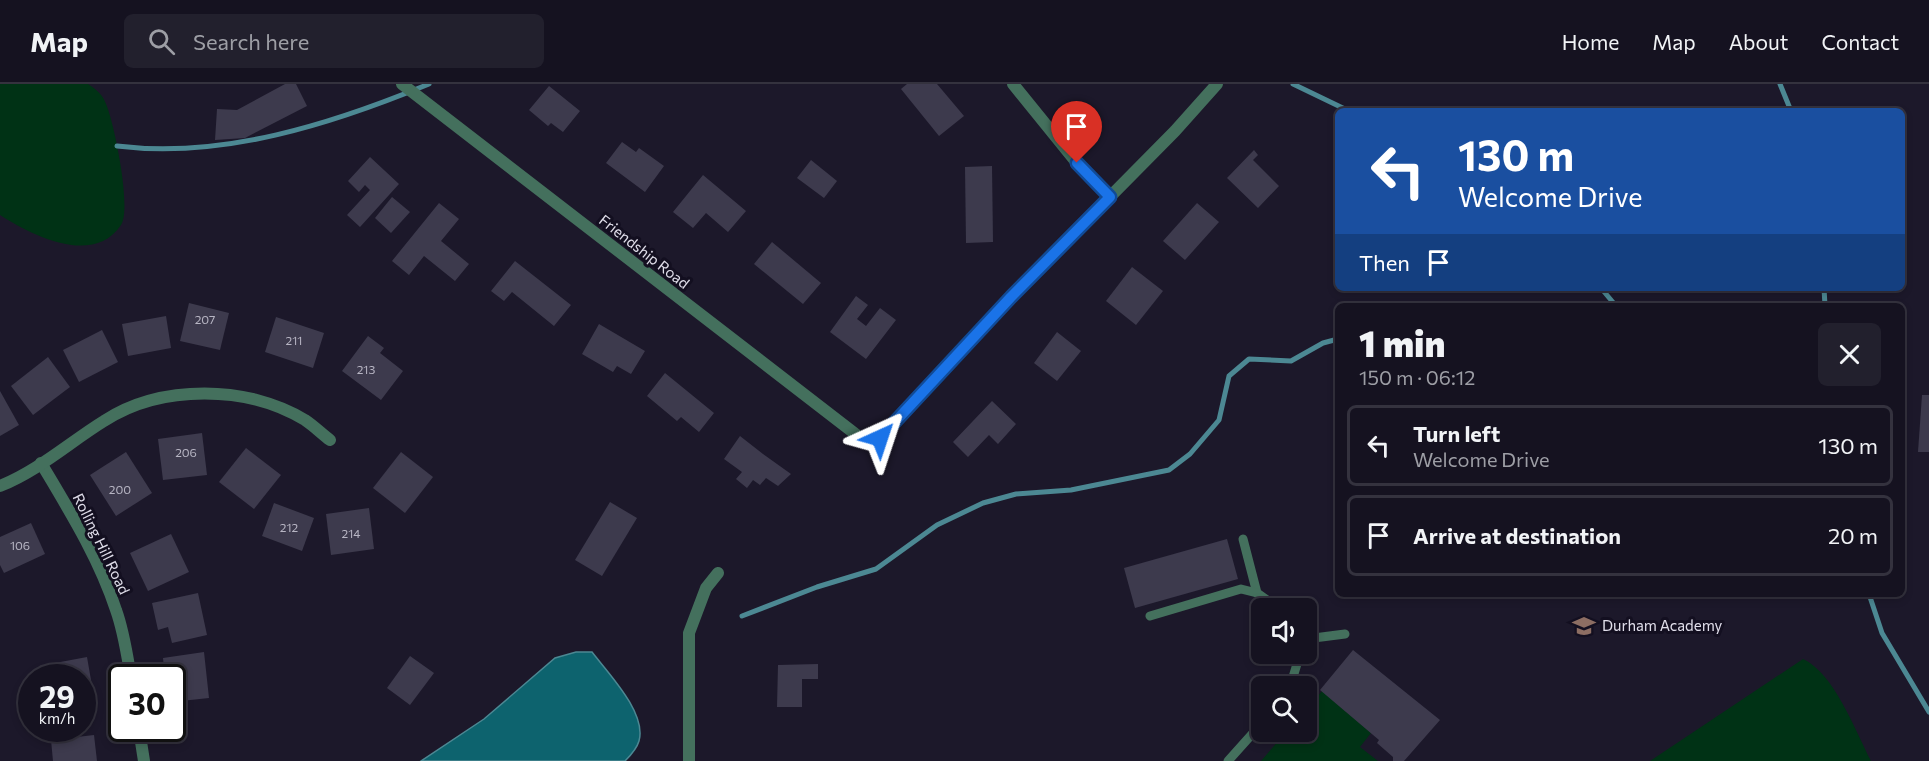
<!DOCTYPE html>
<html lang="en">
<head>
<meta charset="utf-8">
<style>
  :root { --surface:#151220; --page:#22202d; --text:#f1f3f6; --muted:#9d9ea5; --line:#34323e }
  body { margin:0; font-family:Commissioner,sans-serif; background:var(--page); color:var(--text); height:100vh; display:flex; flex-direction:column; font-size:22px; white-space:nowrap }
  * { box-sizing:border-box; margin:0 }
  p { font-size:20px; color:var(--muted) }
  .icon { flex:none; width:33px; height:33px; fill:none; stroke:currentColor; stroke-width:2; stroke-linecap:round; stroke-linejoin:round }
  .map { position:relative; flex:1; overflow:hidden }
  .details { position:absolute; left:1335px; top:219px; width:570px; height:294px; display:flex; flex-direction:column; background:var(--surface); border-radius:9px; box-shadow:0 3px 9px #0003,0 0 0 2px var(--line) }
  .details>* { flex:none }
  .guide { position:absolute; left:1335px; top:24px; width:570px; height:183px; border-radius:9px; box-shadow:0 3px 9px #0003,0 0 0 2px var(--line); background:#1a4fa0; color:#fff; overflow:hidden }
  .buttons { position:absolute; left:1251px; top:514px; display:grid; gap:12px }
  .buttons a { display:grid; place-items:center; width:66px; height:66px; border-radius:9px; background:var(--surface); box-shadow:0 3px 9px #0003,0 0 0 2px var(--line); font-size:30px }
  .speed { position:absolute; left:18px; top:580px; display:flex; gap:12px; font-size:30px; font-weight:700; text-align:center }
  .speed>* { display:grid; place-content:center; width:78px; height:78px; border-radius:50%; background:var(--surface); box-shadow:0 3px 9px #0003,0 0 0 2px var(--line); line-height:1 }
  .speed small { font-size:15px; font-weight:400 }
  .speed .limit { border:3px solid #111; border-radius:9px; background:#fff; color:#111 }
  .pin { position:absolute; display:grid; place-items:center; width:51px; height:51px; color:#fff; margin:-62px -26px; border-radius:50% 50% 50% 0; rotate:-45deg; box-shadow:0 0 6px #0007 }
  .pin .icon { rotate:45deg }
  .me { position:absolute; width:66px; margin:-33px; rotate:42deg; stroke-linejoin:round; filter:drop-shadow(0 0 4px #0008) }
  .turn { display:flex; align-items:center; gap:21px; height:126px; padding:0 24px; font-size:27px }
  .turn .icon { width:78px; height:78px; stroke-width:2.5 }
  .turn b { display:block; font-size:42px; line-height:51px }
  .then { display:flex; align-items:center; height:57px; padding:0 24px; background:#0003; gap:12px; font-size:22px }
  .round { display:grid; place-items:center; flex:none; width:63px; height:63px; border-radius:9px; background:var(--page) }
  .summary { display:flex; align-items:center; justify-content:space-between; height:102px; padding:0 24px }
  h1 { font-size:36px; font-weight:800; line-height:45px }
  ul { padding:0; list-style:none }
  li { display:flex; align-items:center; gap:18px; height:81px; margin:0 12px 9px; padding:0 12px; border:3px solid var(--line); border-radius:9px }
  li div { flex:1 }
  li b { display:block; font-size:22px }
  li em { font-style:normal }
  header { display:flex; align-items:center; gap:36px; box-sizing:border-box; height:84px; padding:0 30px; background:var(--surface); border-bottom:2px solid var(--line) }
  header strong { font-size:28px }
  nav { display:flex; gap:33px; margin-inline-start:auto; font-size:21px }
  .search { width:420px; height:54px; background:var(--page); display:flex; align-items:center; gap:15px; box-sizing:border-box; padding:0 21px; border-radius:9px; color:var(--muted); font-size:22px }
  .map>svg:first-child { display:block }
</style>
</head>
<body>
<header>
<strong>Map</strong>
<div class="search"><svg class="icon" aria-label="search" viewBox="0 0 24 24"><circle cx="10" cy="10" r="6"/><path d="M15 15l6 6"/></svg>Search here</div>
<nav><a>Home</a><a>Map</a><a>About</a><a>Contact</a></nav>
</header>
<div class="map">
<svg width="1929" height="677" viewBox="0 0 1929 677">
  <rect width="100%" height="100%" fill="#1c182a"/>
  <g fill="#003215">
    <path d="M0 0H88C96 5 103 11 106 20 114 38 132 125 121 141 93 183 31 151 0 131Z"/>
    <path d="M1803 575C1834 589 1855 646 1871 677H1650Z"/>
    <path d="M1322 607 1371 649 1360 663 1378 677H1261L1286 648H1306L1307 625Z"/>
  </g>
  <path fill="#0d636e" stroke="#4c8893" stroke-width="1.5" d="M576 568H592C608 589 647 629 639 657 637 664 630 672 625 677H421L484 635 555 574Z"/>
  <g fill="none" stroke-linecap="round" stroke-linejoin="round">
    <g stroke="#4c8893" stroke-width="5">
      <path d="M1293 0 1349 27"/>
      <path d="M1780 0 1791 27"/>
      <path d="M117 62C223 75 332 40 429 0"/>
      <path d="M1601 204 1616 222"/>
      <path d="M1824 204 1825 222"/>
      <path d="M1869 510 1882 549 1929 628"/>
      <path d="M742 532 817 503 876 485 937 441 983 419 1016 410 1071 406 1169 386 1190 370 1219 336 1229 292 1249 275 1291 277 1323 259 1338 255"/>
    </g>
  </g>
  <g fill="#3d3a4d">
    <path d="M285 0H296L307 22 245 54 215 56 217 25 237 26Z"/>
    <path d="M907 0H937L964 32 939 52 901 5Z"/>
    <path d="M549 2 580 27 563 48 551 39 548 42 529 26Z"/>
    <path d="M622 58 636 68 639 64 664 82 645 108 606 79Z"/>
    <path d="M1254 66 1258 71 1253 76 1279 102 1258 124 1227 94Z"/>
    <path d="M370 73 399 100 360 143 347 131 370 106 365 101 359 108 348 97Z"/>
    <path d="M811 76 837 97 824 114 797 94Z"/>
    <path d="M992 82 993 158 966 159 965 83Z"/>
    <path d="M703 91 746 127 728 148 706 129 693 144 673 128Z"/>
    <path d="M392 113 410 128 391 149 375 134Z"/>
    <path d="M439 119 459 135 441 157 469 180 455 197 424 172 409 191 392 177Z"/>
    <path d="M1197 119 1219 138 1185 176 1163 157Z"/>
    <path d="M772 158 821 199 803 220 754 180Z"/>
    <path d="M515 177 571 221 554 242 512 208 504 217 491 207Z"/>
    <path d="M1132 183 1163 207 1136 241 1106 217Z"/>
    <path d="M856 212 868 221 857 235 866 242 880 224 896 236 866 275 830 248Z"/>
    <path d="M189 219 229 229 220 266 180 257Z"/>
    <path d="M166 232 171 264 128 272 122 240Z"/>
    <path d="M276 233 324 249 313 284 265 268Z"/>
    <path d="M599 240 645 267 631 290 617 282 613 288 582 270Z"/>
    <path d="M102 246 118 278 79 298 63 266Z"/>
    <path d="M1057 248 1081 267 1057 297 1034 279Z"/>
    <path d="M368 252 384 264 380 269 403 287 381 316 342 287Z"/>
    <path d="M48 273 70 303 33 331 11 302Z"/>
    <path d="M665 289 714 329 699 348 681 333 677 337 647 312Z"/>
    <path d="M0 307 19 341 0 352Z"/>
    <path d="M1922 311H1929V368H1918Z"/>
    <path d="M992 317 1016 340 998 360 989 351 968 373 953 358Z"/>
    <path d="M202 349 207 391 163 396 158 355Z"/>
    <path d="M740 352 763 370 791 390 778 402 766 394 760 401 753 396 747 404 736 395 742 388 724 375Z"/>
    <path d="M246 364 281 391 254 425 219 398Z"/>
    <path d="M126 368 152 409 116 432 90 391Z"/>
    <path d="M401 368 433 393 405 429 373 404Z"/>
    <path d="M610 418 637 434 602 492 575 476Z"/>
    <path d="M274 419 314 434 302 467 262 452Z"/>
    <path d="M369 424 374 465 331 471 326 430Z"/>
    <path d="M31 439 45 470 4 489 0 481V453Z"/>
    <path d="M171 450 189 488 148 507 130 469Z"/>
    <path d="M1227 455 1238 495 1135 524 1124 484Z"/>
    <path d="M198 509 207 551 172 559 168 543 158 546 152 519Z"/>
    <path d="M1353 566 1440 636 1404 677H1393V673L1377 659 1379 656 1320 606Z"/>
    <path d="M204 568 209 614 172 618V594H165L163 574Z"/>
    <path d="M410 572 434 589 410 621 387 604Z"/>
    <path d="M87 573 91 596 85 597 89 622 82 623V594H41L39 582Z"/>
    <path d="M818 580V595H802V623H777L778 581Z"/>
    <path d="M94 651 97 677H53L51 656Z"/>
  </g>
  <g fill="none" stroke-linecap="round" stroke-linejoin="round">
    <g stroke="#44705d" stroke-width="9">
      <path d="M1243 455 1257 509"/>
      <path d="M1150 532 1241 505 1257 509 1280 525"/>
      <path d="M1306 555 1345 550"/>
      <path d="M1290 603 1300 570"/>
      <path d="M1228 677 1262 639"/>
    </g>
    <g stroke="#44705d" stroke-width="12">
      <path d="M402 0 858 352 871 357 880 354 1011 213 1175 47 1217 0"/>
      <path d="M1013 0 1077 79 1110 113"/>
      <path d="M41 379C69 426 99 474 116 526 124 548 127 571 131 594"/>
      <path d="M0 402C38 387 70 358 104 337 161 300 248 301 305 336 314 342 322 350 330 356"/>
      <path d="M139 645 144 677"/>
      <path d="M689 677V549L706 504 718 489"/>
    </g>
  </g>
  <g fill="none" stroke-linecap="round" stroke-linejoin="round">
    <g stroke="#114b97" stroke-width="15">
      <path id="route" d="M880 354 1011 213 1110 113 1077 79"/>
    </g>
    <use href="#route" stroke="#1a73e8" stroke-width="10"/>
  </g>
  <defs>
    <g id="school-bare" transform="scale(1.8)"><path d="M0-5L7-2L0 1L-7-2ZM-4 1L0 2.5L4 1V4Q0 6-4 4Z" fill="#8d6e63" stroke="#130f20" stroke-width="2.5" paint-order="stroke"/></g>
  </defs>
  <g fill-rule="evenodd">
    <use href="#school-bare" x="1584" y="542"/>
  </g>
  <g text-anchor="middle" stroke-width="6" stroke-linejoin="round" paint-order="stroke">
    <g font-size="12" fill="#b7b5c3">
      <text x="205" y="240">207</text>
      <text x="294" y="261">211</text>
      <text x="366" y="290">213</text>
      <text x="186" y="373">206</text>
      <text x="120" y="410">200</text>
      <text x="289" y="448">212</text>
      <text x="351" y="454">214</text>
      <text x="20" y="466">106</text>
    </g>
    <g font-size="15" fill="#e0deea" stroke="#130f20">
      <text transform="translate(644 168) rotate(38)" y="5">Friendship Road</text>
      <text transform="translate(101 460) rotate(64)" y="5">Rolling Hill Road</text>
    </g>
    <g font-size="15" fill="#e0deea" stroke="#130f20" text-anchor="start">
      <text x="1602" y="547">Durham Academy</text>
    </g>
  </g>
</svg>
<div class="buttons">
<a><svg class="icon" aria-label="sound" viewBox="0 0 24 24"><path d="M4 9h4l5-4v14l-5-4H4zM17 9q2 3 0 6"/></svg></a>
<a><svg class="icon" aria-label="search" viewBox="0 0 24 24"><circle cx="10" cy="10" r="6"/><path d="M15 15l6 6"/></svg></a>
</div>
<div class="speed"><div>29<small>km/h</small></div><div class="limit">30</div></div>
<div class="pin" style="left:1077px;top:79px;background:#d93025"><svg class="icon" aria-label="arrive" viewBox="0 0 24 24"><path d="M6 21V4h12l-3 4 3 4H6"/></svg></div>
<svg class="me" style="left:880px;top:354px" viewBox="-20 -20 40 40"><path d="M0-17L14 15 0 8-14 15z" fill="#1a73e8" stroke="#fff" stroke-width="4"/></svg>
<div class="guide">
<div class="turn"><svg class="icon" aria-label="left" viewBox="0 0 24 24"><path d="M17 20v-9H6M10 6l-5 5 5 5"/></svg><div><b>130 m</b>Welcome Drive</div></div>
<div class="then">Then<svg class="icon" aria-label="arrive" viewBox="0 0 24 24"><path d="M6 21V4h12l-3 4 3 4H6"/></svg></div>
</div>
<section class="details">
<div class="summary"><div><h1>1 min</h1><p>150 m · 06:12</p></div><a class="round"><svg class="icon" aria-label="close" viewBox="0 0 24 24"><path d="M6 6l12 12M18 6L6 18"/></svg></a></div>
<ul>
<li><svg class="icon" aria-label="left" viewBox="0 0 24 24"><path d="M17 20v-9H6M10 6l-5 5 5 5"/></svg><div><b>Turn left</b><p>Welcome Drive</p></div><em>130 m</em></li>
<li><svg class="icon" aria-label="arrive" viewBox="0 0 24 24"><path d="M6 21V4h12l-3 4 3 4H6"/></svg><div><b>Arrive at destination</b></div><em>20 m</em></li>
</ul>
</section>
</div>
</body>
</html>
